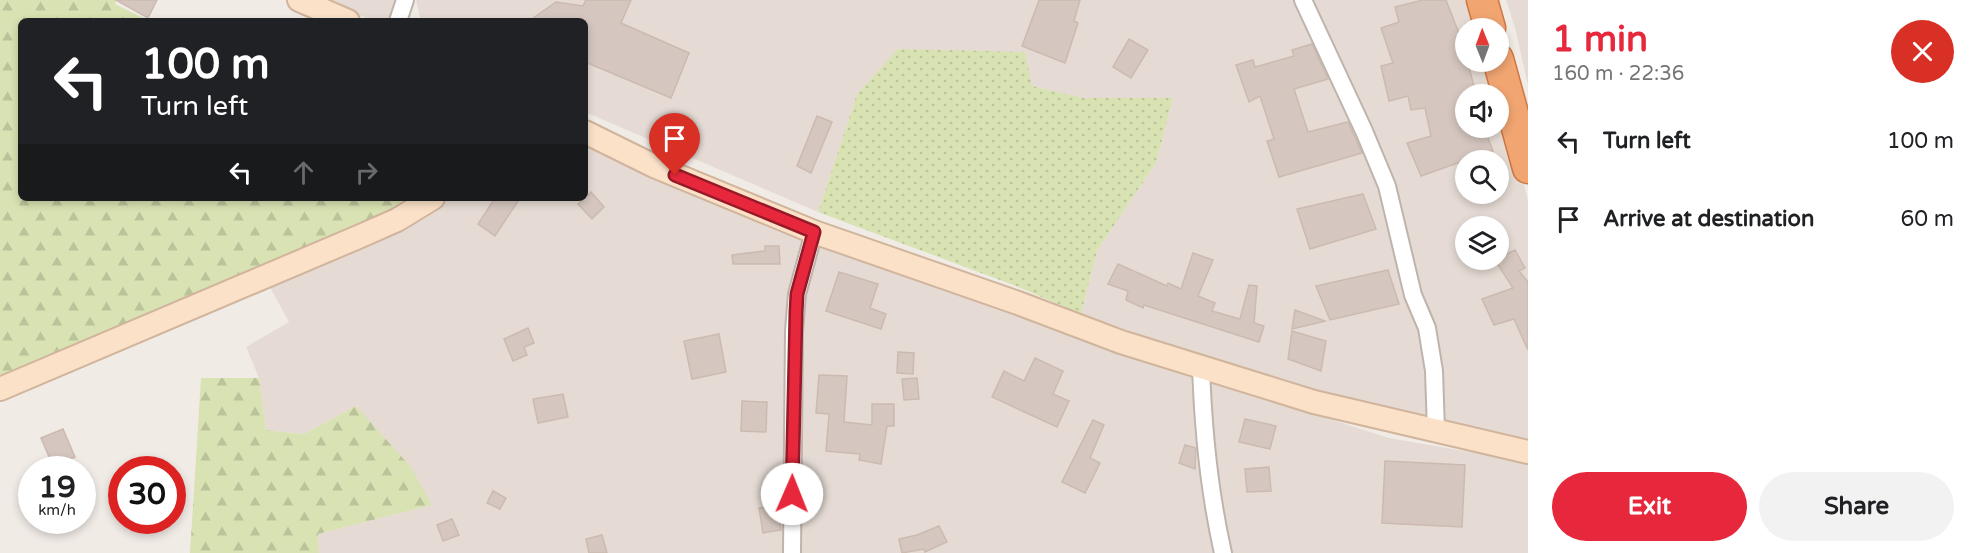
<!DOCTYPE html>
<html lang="en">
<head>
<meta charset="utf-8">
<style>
  :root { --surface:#fff; --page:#f2f2f2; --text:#202124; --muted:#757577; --accent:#e7273c }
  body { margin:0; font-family:"Varela Round",sans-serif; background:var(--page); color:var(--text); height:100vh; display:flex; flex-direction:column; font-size:22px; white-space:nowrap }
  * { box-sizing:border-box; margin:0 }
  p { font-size:20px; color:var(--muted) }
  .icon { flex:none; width:33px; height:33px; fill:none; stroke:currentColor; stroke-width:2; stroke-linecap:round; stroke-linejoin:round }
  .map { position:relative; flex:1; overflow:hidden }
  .side { display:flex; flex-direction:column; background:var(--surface); width:450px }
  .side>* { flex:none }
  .banner { position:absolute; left:18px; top:18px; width:570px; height:183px; border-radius:9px; box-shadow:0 3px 9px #0003; background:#202124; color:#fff; overflow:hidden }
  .needle { width:39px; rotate:359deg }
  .buttons { position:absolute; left:1455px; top:18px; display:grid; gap:12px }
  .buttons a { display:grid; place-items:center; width:54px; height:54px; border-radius:50%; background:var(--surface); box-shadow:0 3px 9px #0003; font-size:30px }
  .speed { position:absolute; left:18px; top:456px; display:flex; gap:12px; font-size:30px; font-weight:700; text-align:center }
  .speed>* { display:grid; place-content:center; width:78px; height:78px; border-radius:50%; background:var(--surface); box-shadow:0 3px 9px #0003; line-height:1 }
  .speed small { font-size:15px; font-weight:400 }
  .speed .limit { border:9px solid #d22; background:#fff; color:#111 }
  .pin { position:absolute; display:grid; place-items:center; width:51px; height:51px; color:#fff; margin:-62px -26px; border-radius:50% 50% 50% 0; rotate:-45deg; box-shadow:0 0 6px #0007 }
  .pin .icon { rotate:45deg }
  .me { position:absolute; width:66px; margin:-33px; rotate:1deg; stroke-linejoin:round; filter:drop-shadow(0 0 4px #0008) }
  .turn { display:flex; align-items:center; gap:21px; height:126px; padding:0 24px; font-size:27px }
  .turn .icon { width:78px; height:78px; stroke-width:2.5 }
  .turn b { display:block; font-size:42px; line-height:51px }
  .lanes { display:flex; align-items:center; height:57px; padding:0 24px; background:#0003; justify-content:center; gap:30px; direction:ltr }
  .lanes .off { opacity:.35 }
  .round { display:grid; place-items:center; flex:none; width:63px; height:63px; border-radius:32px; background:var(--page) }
  .head { display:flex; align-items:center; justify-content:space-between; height:102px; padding:0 24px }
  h1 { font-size:36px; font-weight:700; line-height:45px; color:var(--accent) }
  .action { display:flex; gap:12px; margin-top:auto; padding:12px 24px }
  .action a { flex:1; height:69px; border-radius:36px; background:var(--accent); color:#fff; font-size:24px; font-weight:700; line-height:69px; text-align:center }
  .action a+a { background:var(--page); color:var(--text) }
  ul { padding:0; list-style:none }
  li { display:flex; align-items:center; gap:18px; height:78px; padding:0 24px }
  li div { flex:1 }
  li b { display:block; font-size:22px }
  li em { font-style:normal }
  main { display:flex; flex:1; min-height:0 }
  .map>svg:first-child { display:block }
</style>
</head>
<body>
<main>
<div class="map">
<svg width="1528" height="553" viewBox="0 0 1528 553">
  <defs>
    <pattern id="grass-dots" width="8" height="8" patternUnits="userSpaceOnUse" patternTransform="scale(1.5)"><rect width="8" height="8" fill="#d9e2b2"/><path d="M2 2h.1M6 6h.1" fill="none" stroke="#bbc39a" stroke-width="1.8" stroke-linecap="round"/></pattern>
    <pattern id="forest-firs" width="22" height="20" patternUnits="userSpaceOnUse" patternTransform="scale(1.5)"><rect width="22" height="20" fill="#d9e2b2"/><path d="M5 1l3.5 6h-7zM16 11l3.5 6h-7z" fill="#bbc39a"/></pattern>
  </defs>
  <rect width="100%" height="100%" fill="#f1ebe6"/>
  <g fill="#e5dbd4" fill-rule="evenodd">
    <path d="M315 0H402L389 21H376Z"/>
    <path d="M416 0H1474L1483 28H1466V62H1495L1528 201V441L1303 392 1081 314 1097 251 1156 163 1173 98H1081L1032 86 1024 52H971L857 94 818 212 585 112V21H421ZM1466 94H1498V128H1466ZM1466 160H1498V194H1466ZM1466 226H1498V260H1466Z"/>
    <path d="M1506 0H1528V85L1515 28Z"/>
    <path d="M585 131 1223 385 1389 438 1528 462V553H319L318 534 432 505 356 406 304 434 266 430 259 378 246 347 289 322 267 282 432 198H585Z"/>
  </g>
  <path fill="url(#grass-dots)" d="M898 49 1025 52 1032 86 1083 98H1173L1156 163 1097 251 1081 314 1016 286 818 212 857 94Z"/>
  <g fill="url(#forest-firs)">
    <path d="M0 0H117L115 4 149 21H21V198H428L0 381Z"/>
    <path d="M201 378H259L266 430 304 434 356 406 410 466 432 505 318 534 319 553H190Z"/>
  </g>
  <g fill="#d5c7bf" stroke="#ccbab0" stroke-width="1.5">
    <path d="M116 0H157L148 18Z"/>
    <path d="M586 0H631L621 23 689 53 671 98 585 62V21H529L556 2 583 6Z"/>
    <path d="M1039 0H1080L1074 21 1078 23 1065 63 1022 46Z"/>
    <path d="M1423 0H1446L1463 44 1476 94H1466V128H1484L1493 151 1490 152 1493 160H1466L1421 176 1407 143 1431 136 1425 108 1411 110 1408 96 1389 101 1381 66 1393 63 1381 28 1399 22 1395 7Z"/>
    <path d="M1129 39 1148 50 1131 78 1113 67Z"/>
    <path d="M1312 44 1328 79 1294 89 1308 132 1348 122 1362 153 1279 177 1267 141 1274 139 1260 96 1249 102 1236 65 1253 60 1255 67 1294 56 1292 50Z"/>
    <path d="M817 116 832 122 811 173 797 166Z"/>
    <path d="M591 192 604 207 592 219 578 204Z"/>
    <path d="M1363 194 1376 229 1310 249 1297 209Z"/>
    <path d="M495 198H520L495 236 478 224Z"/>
    <path d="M765 246H779L780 264H733L732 255 765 251Z"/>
    <path d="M1515 250 1525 268 1519 271 1528 282V350L1514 319 1494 325 1482 299 1513 288 1495 260Z"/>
    <path d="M1193 253 1213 260 1198 296 1215 303 1212 311 1240 319 1249 285 1257 286 1254 323 1264 326 1259 342 1144 305 1143 308 1126 300 1128 291 1108 284 1118 264 1167 286 1168 283 1181 289Z"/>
    <path d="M1388 270 1399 304 1330 320 1316 286Z"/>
    <path d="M839 272 878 284 870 308 886 314 881 329 826 311Z"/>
    <path d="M1295 310 1325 321 1292 329Z"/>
    <path d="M528 328 534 343 524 347 527 355 513 361 504 339Z"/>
    <path d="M1292 331 1326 341 1321 371 1288 359Z"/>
    <path d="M719 334 726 372 692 379 684 341Z"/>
    <path d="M898 352 914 353 913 374 897 373Z"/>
    <path d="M1035 358 1063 371 1053 394 1069 401 1057 427 992 397 1004 371 1024 381Z"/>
    <path d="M819 375 847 376 844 422 872 425V404H894V426H887L881 464 859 460 860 454 826 451 829 414 816 413Z"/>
    <path d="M917 378 919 399 904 400 902 379Z"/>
    <path d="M563 394 568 417 538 423 533 399Z"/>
    <path d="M742 401 767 402 766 432 741 431Z"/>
    <path d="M1245 419 1276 426 1270 449 1239 442Z"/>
    <path d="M1093 420 1104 425 1090 458 1100 463 1085 493 1062 482Z"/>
    <path d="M63 429 75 457 53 466 41 438Z"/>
    <path d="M1185 445 1196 448 1195 469 1179 463Z"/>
    <path d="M1385 461 1465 465 1462 527 1382 523Z"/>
    <path d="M1269 467 1271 491 1247 492 1245 469Z"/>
    <path d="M493 491 506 498 500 509 487 503Z"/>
    <path d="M777 506 781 530 763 533 759 508Z"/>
    <path d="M452 519 459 535 443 541 437 525Z"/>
    <path d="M939 526 947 542 925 552 924 549 902 553 899 539 917 535Z"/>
    <path d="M602 535 607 553H589L586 539Z"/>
  </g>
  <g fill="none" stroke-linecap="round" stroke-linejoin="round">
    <g stroke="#bfb4ac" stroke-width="20">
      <g id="street">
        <path d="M1303 0 1364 131 1387 186 1413 295 1427 328 1434 371 1436 431"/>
        <path d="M398 21 405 0"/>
        <path d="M1201 366C1203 430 1209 491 1223 553"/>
        <path d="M792 553 794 331 797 294 814 232"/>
      </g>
    </g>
    <g stroke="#d0b49c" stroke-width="26">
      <g id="secondary">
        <path d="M299 0 348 21"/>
        <path d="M585 132 654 166 814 232 1018 303 1121 342 1314 402 1528 452"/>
        <path d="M0 389 356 238 397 220 433 198"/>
      </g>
    </g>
    <g stroke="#cf7742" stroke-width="33">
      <g id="highway">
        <path d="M1482 0 1490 28"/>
        <path d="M1498 59 1528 168"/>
      </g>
    </g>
    <use href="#street" stroke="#fff" stroke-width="16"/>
    <use href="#secondary" stroke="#fae1c8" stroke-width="22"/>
    <use href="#highway" stroke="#f1a571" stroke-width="30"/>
  </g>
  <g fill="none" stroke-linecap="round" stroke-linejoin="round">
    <g stroke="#961927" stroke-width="15">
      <path id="route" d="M675 175 814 232 797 294 796 313 792 494"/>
    </g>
    <use href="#route" stroke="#e7273c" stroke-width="10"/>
  </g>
</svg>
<div class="buttons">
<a><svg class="needle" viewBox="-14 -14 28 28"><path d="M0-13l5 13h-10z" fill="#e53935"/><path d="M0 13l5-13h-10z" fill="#757577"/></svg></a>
<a><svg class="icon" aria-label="sound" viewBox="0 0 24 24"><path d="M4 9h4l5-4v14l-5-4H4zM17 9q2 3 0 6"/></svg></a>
<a><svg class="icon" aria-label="search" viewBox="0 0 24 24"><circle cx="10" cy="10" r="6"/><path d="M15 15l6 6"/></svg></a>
<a><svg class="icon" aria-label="layers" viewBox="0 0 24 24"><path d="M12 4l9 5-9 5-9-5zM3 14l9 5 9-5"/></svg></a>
</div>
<div class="speed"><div>19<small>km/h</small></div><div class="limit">30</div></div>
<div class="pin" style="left:675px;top:175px;background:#d93025"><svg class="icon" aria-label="arrive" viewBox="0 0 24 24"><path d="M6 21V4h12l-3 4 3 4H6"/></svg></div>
<svg class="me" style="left:792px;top:494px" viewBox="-20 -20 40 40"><circle r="19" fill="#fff"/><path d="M0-13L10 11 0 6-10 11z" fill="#e7273c"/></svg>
<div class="banner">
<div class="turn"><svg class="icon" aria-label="left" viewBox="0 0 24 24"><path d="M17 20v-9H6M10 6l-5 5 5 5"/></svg><div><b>100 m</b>Turn left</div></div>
<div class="lanes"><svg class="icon" aria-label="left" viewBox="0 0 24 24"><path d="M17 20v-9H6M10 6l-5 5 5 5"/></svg><svg class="icon off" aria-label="ahead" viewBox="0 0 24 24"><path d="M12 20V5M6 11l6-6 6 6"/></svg><svg class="icon off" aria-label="right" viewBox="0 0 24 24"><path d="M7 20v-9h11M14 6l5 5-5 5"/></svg></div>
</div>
</div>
<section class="side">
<div class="head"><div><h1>1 min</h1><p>160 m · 22:36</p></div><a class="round" style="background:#d93025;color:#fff"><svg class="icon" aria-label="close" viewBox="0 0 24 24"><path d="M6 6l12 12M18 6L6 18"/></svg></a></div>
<ul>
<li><svg class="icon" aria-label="left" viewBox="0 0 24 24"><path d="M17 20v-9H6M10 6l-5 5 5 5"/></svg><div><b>Turn left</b></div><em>100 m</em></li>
<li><svg class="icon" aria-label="arrive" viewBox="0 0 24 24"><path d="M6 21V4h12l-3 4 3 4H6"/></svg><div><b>Arrive at destination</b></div><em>60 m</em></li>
</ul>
<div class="action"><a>Exit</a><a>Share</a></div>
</section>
</main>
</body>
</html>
